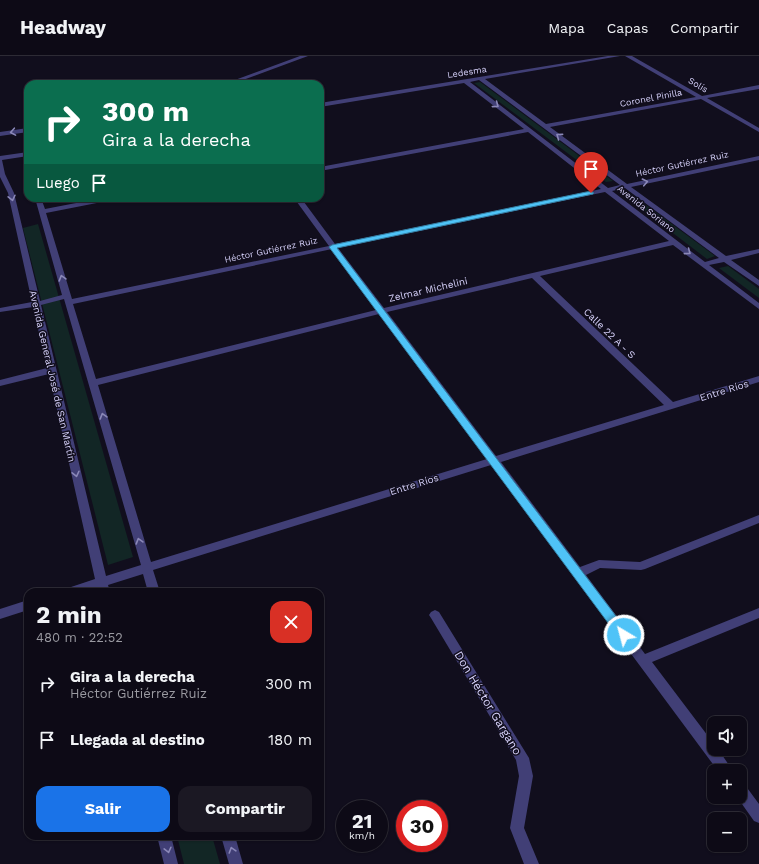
<!DOCTYPE html>
<html lang="es">
<head>
<meta charset="utf-8">
<style>
  :root { --surface:#0d0a16; --page:#1b1823; --text:#f1f3f6; --muted:#9a9aa1; --line:#2d2b35; --accent:#1a73e8 }
  body { margin:0; font-family:"Work Sans",sans-serif; background:var(--page); color:var(--text); height:100vh; display:flex; flex-direction:column; font-size:15px; white-space:nowrap }
  * { box-sizing:border-box; margin:0 }
  p { font-size:13px; color:var(--muted) }
  .icon { flex:none; width:22px; height:22px; fill:none; stroke:currentColor; stroke-width:2; stroke-linecap:round; stroke-linejoin:round }
  .map { position:relative; flex:1; overflow:hidden }
  .details { position:absolute; left:24px; top:532px; width:300px; height:252px; display:flex; flex-direction:column; background:var(--surface); border-radius:12px; box-shadow:0 1px 3px #0004,0 0 0 1px var(--line) }
  .details>* { flex:none }
  .top-card { position:absolute; left:24px; top:24px; width:300px; height:122px; border-radius:12px; box-shadow:0 1px 3px #0004,0 0 0 1px var(--line); background:#0b6e4f; color:#fff; overflow:hidden }
  .buttons { position:absolute; left:707px; top:660px; display:grid; gap:8px }
  .buttons a { display:grid; place-items:center; width:40px; height:40px; border-radius:8px; background:var(--surface); box-shadow:0 1px 3px #0004,0 0 0 1px var(--line); font-size:20px }
  .speed { position:absolute; left:336px; top:744px; display:flex; gap:8px; font-size:20px; font-weight:700; text-align:center }
  .speed>* { display:grid; place-content:center; width:52px; height:52px; border-radius:50%; background:var(--surface); box-shadow:0 1px 3px #0004,0 0 0 1px var(--line); line-height:1 }
  .speed small { font-size:10px; font-weight:400 }
  .speed .limit { border:6px solid #d22; background:#fff; color:#111 }
  .pin { position:absolute; display:grid; place-items:center; width:34px; height:34px; color:#fff; margin:-41px -17px; border-radius:50% 50% 50% 0; rotate:-45deg; box-shadow:0 0 4px #0007 }
  .pin .icon { rotate:45deg }
  .me { position:absolute; width:44px; margin:-22px; rotate:323deg; stroke-linejoin:round; filter:drop-shadow(0 0 3px #0008) }
  .turn { display:flex; align-items:center; gap:14px; height:84px; padding:0 12px; font-size:18px }
  .turn .icon { width:52px; height:52px; stroke-width:2.5 }
  .turn b { display:block; font-size:28px; line-height:34px }
  .then { display:flex; align-items:center; height:38px; padding:0 12px; background:#0003; gap:8px; font-size:15px }
  .round { display:grid; place-items:center; flex:none; width:42px; height:42px; border-radius:12px; background:var(--page) }
  .summary { display:flex; align-items:center; justify-content:space-between; height:68px; padding:0 12px }
  h1 { font-size:24px; font-weight:700; line-height:30px }
  .button { display:flex; gap:8px; margin-top:auto; padding:8px 12px }
  .button a { flex:1; height:46px; border-radius:12px; background:var(--accent); color:#fff; font-size:16px; font-weight:700; line-height:46px; text-align:center }
  .button a+a { background:var(--page); color:var(--text) }
  ul { padding:0; list-style:none }
  li { display:flex; align-items:center; gap:12px; height:56px; padding:0 12px }
  li div { flex:1 }
  li b { display:block; font-size:15px }
  li em { font-style:normal }
  header { display:flex; align-items:center; gap:24px; box-sizing:border-box; height:56px; padding:0 20px; background:var(--surface); border-bottom:1px solid var(--line) }
  header strong { font-size:19px }
  nav { display:flex; gap:22px; margin-inline-start:auto; font-size:14px }
  .map>svg:first-child { display:block }
</style>
</head>
<body>
<header>
<strong>Headway</strong>
<nav><a>Mapa</a><a>Capas</a><a>Compartir</a></nav>
</header>
<div class="map">
<svg width="759" height="808" viewBox="0 0 759 808">
  <rect width="100%" height="100%" fill="#110e1d"/>
  <g fill="#122625">
    <path d="M480 26 613 125 606 126 474 27Z"/>
    <path d="M627 135 715 200 707 203 619 136Z"/>
    <path d="M38 168 133 501 108 509 23 172Z"/>
    <path d="M728 210 759 233V242L719 212Z"/>
    <path d="M177 780H212L220 808H184Z"/>
  </g>
  <g fill="none" stroke-linecap="round" stroke-linejoin="round">
    <g fill="#413f76" fill-rule="evenodd">
      <path d="M300 0H308L232 28H224Z"/>
      <path d="M608 0H620L485 23 546 68 696 41 625 0H632L702 40 759 29V33L707 42 759 72V76L701 43 550 71 627 128 759 100V104L631 131 726 200 759 193V197L731 204 759 224V230L724 206 709 209 759 247V253L673 189 540 220 673 346 759 320V326L501 406 580 511 599 504 640 506 759 459V467L645 513 641 514 600 512 586 519 645 598 759 552V562L652 606 714 688V693H718L733 715H718L491 409 153 514 160 536H148L143 518 108 529 110 536H98L97 532 84 536H63L65 533 95 523 49 318 0 330V324L47 312 33 251 0 256V252L32 246 8 137 0 121V100L28 96V100L2 104 5 118 14 137 40 245 62 239 35 142H41L45 153 102 142H115L112 144 46 157 72 243 329 190 294 142H301L335 188 601 133 528 76 320 115V111L524 73 464 27 320 51V47ZM479 24 620 129 608 132 470 26ZM625 132 719 202 705 206 612 135ZM605 136 669 185 384 252 338 192ZM332 193 376 254 96 323 73 248ZM532 222 664 349 496 400 387 256ZM64 243 141 509 106 520 41 249ZM379 258 487 403 151 506 98 329Z"/>
      <path d="M28 72V76L0 80V76Z"/>
      <path d="M28 544V554L0 563V553Z"/>
      <path d="M435 554 439 556 529 702 533 720 524 772 539 808H524L510 772 519 720 516 704 431 562 429 559 431 556Z"/>
      <path d="M740 727 745 729 759 748V767L754 765 737 741H740Z"/>
      <path d="M157 780H171L178 808H164Z"/>
      <path d="M221 780H235L243 808H229Z"/>
    </g>
  </g>
  <defs><path id="oneway-chevron" d="M-2-3.5L2.5 0L-2 3.5" fill="none" stroke-width="1.6" stroke-linecap="round" stroke-linejoin="round"/></defs>
  <g stroke="#8b88b8">
    <use href="#oneway-chevron" transform="translate(496 49) rotate(37)"/>
    <use href="#oneway-chevron" transform="translate(13 76) rotate(170)"/>
    <use href="#oneway-chevron" transform="translate(559 80) rotate(-144)"/>
    <use href="#oneway-chevron" transform="translate(645 126) rotate(-12)"/>
    <use href="#oneway-chevron" transform="translate(12 142) rotate(77)"/>
    <use href="#oneway-chevron" transform="translate(688 196) rotate(37)"/>
    <use href="#oneway-chevron" transform="translate(62 222) rotate(-106)"/>
    <use href="#oneway-chevron" transform="translate(103 360) rotate(-106)"/>
    <use href="#oneway-chevron" transform="translate(76 418) rotate(77)"/>
    <use href="#oneway-chevron" transform="translate(139 485) rotate(-106)"/>
    <use href="#oneway-chevron" transform="translate(168 794) rotate(76)"/>
    <use href="#oneway-chevron" transform="translate(232 794) rotate(-107)"/>
  </g>
  <path fill="#4fc3f7" stroke="#337fa1" d="M591 135 594 137 593 138 337 192 628 576 630 579 628 583 624 584 620 583 329 191 332 189Z"/>
  <g text-anchor="middle" stroke-width="3" stroke-linejoin="round" paint-order="stroke">
    <g font-size="9" fill="#d5d0f9" stroke="#110e1d">
      <text transform="translate(467 16) rotate(-9)" y="3">Ledesma</text>
      <text transform="translate(698 29) rotate(30)" y="3">Solís</text>
      <text transform="translate(651 42) rotate(-11)" y="3">Coronel Pinilla</text>
      <text transform="translate(682 108) rotate(-12)" y="3">Héctor Gutiérrez Ruiz</text>
      <text transform="translate(646 153) rotate(38)" y="3">Avenida Soriano</text>
      <text transform="translate(271 194) rotate(-12)" y="3">Héctor Gutiérrez Ruiz</text>
    </g>
    <g font-size="10" fill="#d5d0f9" stroke="#110e1d">
      <text transform="translate(428 233) rotate(-13)" y="4">Zelmar Michelini</text>
      <text transform="translate(610 277) rotate(44)" y="4">Calle 22 A - S</text>
      <text transform="translate(53 320) rotate(77)" y="4">Avenida General José de San Martín</text>
      <text transform="translate(724 334) rotate(-17)" y="4">Entre Ríos</text>
      <text transform="translate(414 428) rotate(-17)" y="4">Entre Ríos</text>
    </g>
    <g font-size="12" fill="#d5d0f9" stroke="#110e1d">
      <text transform="translate(488 647) rotate(59)" y="4">Don Héctor Gargano</text>
    </g>
  </g>
</svg>
<div class="buttons">
<a><svg class="icon" aria-label="sound" viewBox="0 0 24 24"><path d="M4 9h4l5-4v14l-5-4H4zM17 9q2 3 0 6"/></svg></a>
<a>+</a>
<a>−</a>
</div>
<div class="speed"><div>21<small>km/h</small></div><div class="limit">30</div></div>
<div class="pin" style="left:591px;top:137px;background:#d93025"><svg class="icon" aria-label="arrive" viewBox="0 0 24 24"><path d="M6 21V4h12l-3 4 3 4H6"/></svg></div>
<svg class="me" style="left:624px;top:579px" viewBox="-20 -20 40 40"><circle r="17" fill="#4fc3f7" stroke="#fff" stroke-width="3"/><path d="M0-11L8 9 0 5-8 9z" fill="#fff"/></svg>
<div class="top-card">
<div class="turn"><svg class="icon" aria-label="right" viewBox="0 0 24 24"><path d="M7 20v-9h11M14 6l5 5-5 5"/></svg><div><b>300 m</b>Gira a la derecha</div></div>
<div class="then">Luego<svg class="icon" aria-label="arrive" viewBox="0 0 24 24"><path d="M6 21V4h12l-3 4 3 4H6"/></svg></div>
</div>
<section class="details">
<div class="summary"><div><h1>2 min</h1><p>480 m · 22:52</p></div><a class="round" style="background:#d93025;color:#fff"><svg class="icon" aria-label="close" viewBox="0 0 24 24"><path d="M6 6l12 12M18 6L6 18"/></svg></a></div>
<ul>
<li><svg class="icon" aria-label="right" viewBox="0 0 24 24"><path d="M7 20v-9h11M14 6l5 5-5 5"/></svg><div><b>Gira a la derecha</b><p>Héctor Gutiérrez Ruiz</p></div><em>300 m</em></li>
<li><svg class="icon" aria-label="arrive" viewBox="0 0 24 24"><path d="M6 21V4h12l-3 4 3 4H6"/></svg><div><b>Llegada al destino</b></div><em>180 m</em></li>
</ul>
<div class="button"><a>Salir</a><a>Compartir</a></div>
</section>
</div>
</body>
</html>
